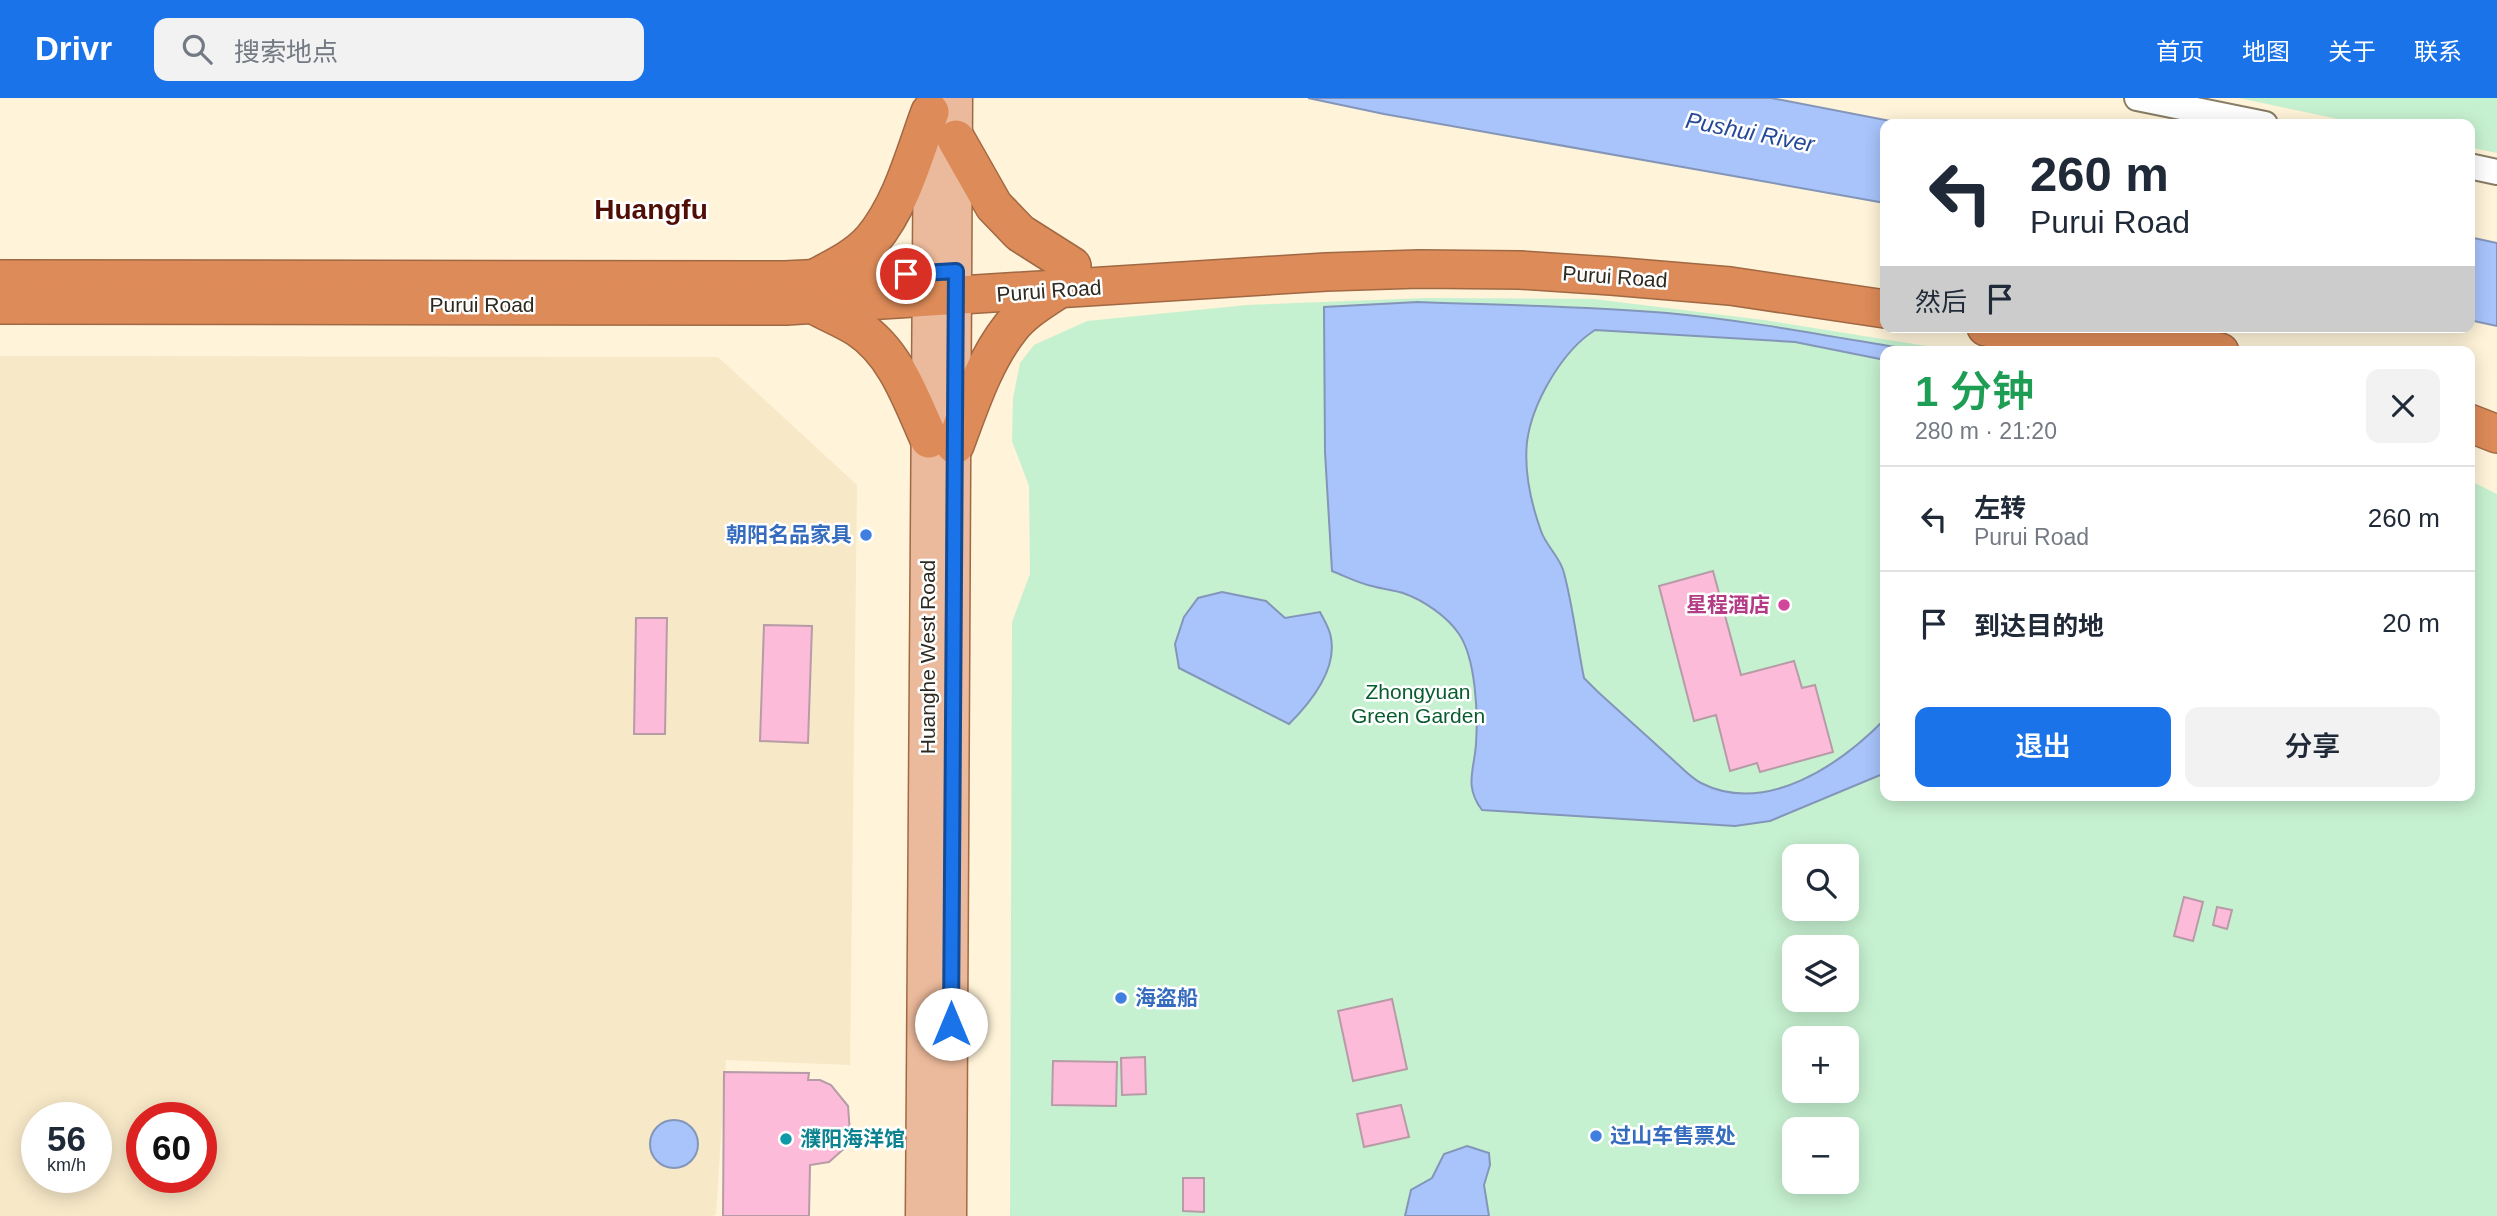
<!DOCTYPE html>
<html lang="zh">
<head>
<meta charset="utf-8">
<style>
  :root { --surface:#fff; --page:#f2f2f3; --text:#1f2937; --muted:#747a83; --line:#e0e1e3; --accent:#1a73e8 }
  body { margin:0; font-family:Arial,"Noto Sans SC",sans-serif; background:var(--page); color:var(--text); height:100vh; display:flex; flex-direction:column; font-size:26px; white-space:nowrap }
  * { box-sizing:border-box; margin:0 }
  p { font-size:23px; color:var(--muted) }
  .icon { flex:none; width:38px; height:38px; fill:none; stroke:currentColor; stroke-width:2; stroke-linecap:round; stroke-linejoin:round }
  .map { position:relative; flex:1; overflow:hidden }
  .sheet { position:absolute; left:1880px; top:248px; width:595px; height:455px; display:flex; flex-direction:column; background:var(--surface); border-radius:14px; box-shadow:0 4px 18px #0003 }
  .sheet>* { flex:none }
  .guide { position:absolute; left:1880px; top:21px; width:595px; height:214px; border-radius:14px; box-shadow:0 4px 18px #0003; background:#fff; color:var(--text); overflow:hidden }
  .fabs { position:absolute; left:1782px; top:746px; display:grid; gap:14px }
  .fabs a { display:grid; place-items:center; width:77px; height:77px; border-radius:14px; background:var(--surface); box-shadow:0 4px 18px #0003; font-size:35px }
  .speed { position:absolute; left:21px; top:1004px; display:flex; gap:14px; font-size:35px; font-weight:700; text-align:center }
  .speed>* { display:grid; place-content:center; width:91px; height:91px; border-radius:50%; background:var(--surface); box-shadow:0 4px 18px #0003; line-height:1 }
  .speed small { font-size:18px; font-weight:400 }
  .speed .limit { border:10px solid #d22; background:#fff; color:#111 }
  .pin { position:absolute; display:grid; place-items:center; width:60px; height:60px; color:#fff; margin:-30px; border:4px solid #fff; border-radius:50%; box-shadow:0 2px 7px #0007 }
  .me { position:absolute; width:77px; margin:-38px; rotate:0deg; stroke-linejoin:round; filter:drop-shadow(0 0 5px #0008) }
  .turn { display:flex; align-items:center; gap:24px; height:147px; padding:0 35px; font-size:32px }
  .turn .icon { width:91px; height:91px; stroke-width:2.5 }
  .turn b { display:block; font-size:49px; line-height:60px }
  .then { display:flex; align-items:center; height:66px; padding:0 35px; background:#0003; gap:14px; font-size:26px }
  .round { display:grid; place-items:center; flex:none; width:74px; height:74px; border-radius:14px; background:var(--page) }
  .headline { display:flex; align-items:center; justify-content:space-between; height:119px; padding:0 35px }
  h1 { font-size:42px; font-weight:600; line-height:52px; color:#1e9e55 }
  .cta { display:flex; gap:14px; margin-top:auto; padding:14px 35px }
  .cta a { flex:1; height:80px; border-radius:14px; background:var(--accent); color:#fff; font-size:28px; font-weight:600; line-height:80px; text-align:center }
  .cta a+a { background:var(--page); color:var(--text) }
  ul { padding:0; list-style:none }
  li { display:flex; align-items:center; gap:21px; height:105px; padding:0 35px; border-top:2px solid var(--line) }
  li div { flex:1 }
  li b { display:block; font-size:26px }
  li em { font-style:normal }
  header { display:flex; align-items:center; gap:42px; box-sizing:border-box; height:98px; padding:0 35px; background:var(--accent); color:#fff }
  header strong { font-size:33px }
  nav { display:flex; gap:38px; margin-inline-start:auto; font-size:24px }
  .search { width:490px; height:63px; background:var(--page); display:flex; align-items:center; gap:18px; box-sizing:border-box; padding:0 24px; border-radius:14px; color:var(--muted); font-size:26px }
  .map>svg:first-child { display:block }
</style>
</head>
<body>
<header>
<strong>Drivr</strong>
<div class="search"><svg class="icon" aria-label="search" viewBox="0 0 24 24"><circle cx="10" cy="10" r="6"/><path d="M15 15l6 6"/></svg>搜索地点</div>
<nav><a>首页</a><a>地图</a><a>关于</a><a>联系</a></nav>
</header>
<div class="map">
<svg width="2497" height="1118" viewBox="0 0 2497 1118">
  <rect width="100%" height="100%" fill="#fff3d9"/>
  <path fill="#f7e8c7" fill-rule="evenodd" d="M0 258 718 259 857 387 850 967 726 962 716 1116 713 1118H0ZM37 1020H96V1080H37ZM142 1020H201V1080H142Z"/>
  <g fill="#c6f1d0" fill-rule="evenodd">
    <path d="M2239 0H2497V55L2469 49V26H2361Z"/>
    <path d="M1426 200 1594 201 1764 222 1964 254H1885V698H2469V382L2497 396V1118H1010L1012 524 1030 476 1029 388 1012 343 1013 300 1020 265 1034 247 1087 223 1247 207ZM1794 758H1846V810H1794ZM1794 849H1846V901H1794ZM1794 940H1846V992H1794ZM1794 1031H1846V1083H1794Z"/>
  </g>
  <g fill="#a8c4fb" stroke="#8396b9" stroke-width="2">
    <path d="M1308 0H1771L1906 26H1885V105L1384 16Z"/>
    <path d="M2469 139 2497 145V228L2469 222Z"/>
    <path d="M1418 204C1501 207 1584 208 1667 215 1753 223 1839 240 1924 254H1885V262L1795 244 1595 232C1562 253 1532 305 1527 344 1524 373 1531 405 1541 433 1546 448 1561 460 1564 475 1573 509 1577 545 1584 580L1597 593C1622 616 1647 638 1672 661 1681 669 1691 680 1701 685 1766 718 1840 667 1885 621V675L1770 723 1735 728 1482 712C1464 688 1474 673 1476 646 1478 616 1476 561 1459 536 1447 518 1423 502 1403 495 1393 492 1382 491 1372 488 1358 485 1345 478 1332 473L1325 354 1324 209Z"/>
    <path d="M1222 494 1266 503 1285 520 1320 514C1324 522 1330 531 1331 540 1337 572 1310 605 1289 626L1179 570 1175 546 1184 519 1198 500Z"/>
    <circle cx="674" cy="1046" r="24"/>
    <path d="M1467 1048 1489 1055 1490 1067 1484 1087 1489 1118H1405L1411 1092 1432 1080 1444 1056Z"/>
  </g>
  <g fill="#fcbbd8" stroke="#b79ba7" stroke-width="2">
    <path d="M1713 473 1741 577 1794 563 1802 590 1815 587 1833 654 1760 674 1757 665 1730 673 1716 617 1694 623 1659 488Z"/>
    <path d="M636 520H667L665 636H634Z"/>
    <path d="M764 527 812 528 808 645 760 643Z"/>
    <path d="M2184 799 2203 804 2193 843 2174 838Z"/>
    <path d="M2217 809 2232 812 2227 831 2213 827Z"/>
    <path d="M1392 901 1407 971 1353 983 1338 913Z"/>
    <path d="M1145 959 1146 996 1122 997 1121 960Z"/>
    <path d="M1053 963 1117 964 1116 1008 1052 1007Z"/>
    <path d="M724 974 809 975 808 982H820L831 987 848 1008 850 1035 847 1048 829 1064 810 1067 809 1118H723Z"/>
    <path d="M1401 1007 1409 1039 1364 1049 1357 1016Z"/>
    <path d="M1183 1080H1204V1114L1183 1113Z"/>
  </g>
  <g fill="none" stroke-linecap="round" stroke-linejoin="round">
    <g stroke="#877d65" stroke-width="28">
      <g id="minor">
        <path d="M2137 0 2265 26"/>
        <path d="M2469 68 2497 74"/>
      </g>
    </g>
    <g stroke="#a06944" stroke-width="35">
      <g id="major">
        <path d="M922 1118 930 26"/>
        <path d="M950 1118 956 0"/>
      </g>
    </g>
    <g stroke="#a06944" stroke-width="40">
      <g id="highway">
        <path d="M956 41 994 108 1020 135 1072 168"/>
        <path d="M819 178C838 168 858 158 872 142 902 106 914 57 930 14"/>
        <path d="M0 181 785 182 886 177"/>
        <path d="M0 207 786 208 1326 174 1419 171 1520 172 1611 178 1730 188 1885 211"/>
        <path d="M814 207C828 215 844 221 858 230 896 255 911 301 929 341"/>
        <path d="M1986 229 2115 254"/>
        <path d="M2098 229 2220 254"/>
        <path d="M2469 325 2497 336"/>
        <path d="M955 347C970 307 984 263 1011 229 1023 214 1041 203 1058 192"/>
      </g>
    </g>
    <use href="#minor" stroke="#fff" stroke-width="24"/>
    <use href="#major" stroke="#ebb99b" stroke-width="32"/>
    <use href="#highway" stroke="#dd8b58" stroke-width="37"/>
  </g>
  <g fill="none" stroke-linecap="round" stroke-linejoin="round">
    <g stroke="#114b97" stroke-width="18">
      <path id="route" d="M906 176 956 173 951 926"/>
    </g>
    <use href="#route" stroke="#1a73e8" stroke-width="12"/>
  </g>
  <g fill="#3f7fe0" stroke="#fff" stroke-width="2.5">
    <circle cx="866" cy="437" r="7"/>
    <circle cx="1121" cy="900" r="7"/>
    <circle cx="1596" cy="1038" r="7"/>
  </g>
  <circle fill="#d1479c" stroke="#fff" stroke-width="2.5" cx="1784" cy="507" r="7"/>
  <circle fill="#0f9aa8" stroke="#fff" stroke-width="2.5" cx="786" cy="1041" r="7"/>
  <g text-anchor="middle" stroke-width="5" stroke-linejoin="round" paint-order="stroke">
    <g font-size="21" fill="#2e2a20" stroke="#fff">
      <text transform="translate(1615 179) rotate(4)" y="7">Purui Road</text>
      <text transform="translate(1049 193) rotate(-4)" y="7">Purui Road</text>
      <text x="482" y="214">Purui Road</text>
      <text transform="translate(928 559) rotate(-90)" y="7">Huanghe West Road</text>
    </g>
    <g font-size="21" font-weight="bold" fill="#366cbe" stroke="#fff" text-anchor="start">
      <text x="852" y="444" text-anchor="end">朝阳名品家具</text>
      <text x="1135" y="907">海盗船</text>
      <text x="1610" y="1045">过山车售票处</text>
    </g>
    <g font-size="21" font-weight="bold" fill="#b23c85" stroke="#fff" text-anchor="end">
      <text x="1770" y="514">星程酒店</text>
    </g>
    <g font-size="21" fill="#085d2e" stroke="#fff">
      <text x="1418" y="601">Zhongyuan<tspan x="1418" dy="24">Green Garden</tspan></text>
    </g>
    <g font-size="21" font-weight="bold" fill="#0d838f" stroke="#fff" text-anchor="start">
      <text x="800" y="1048">濮阳海洋馆</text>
    </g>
    <g font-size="23" font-style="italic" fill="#264997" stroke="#fff">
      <text transform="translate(1750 34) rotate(11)" y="8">Pushui River</text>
    </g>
    <g font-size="28" font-weight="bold" fill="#510e04" stroke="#fff">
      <text x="651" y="121">Huangfu</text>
    </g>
  </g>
</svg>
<div class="fabs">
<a><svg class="icon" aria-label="search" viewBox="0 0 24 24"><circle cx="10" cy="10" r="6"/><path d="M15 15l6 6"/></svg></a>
<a><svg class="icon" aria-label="layers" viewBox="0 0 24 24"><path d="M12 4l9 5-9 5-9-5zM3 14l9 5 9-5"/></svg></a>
<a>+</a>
<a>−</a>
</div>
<div class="speed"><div>56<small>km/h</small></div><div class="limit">60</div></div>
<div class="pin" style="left:906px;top:176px;background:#d93025"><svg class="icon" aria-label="arrive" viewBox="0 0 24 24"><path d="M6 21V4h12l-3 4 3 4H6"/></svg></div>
<svg class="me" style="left:951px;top:926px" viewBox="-20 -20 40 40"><circle r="19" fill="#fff"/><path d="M0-13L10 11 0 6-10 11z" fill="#1a73e8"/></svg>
<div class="guide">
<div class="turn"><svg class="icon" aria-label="left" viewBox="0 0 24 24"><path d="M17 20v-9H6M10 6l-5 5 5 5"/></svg><div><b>260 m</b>Purui Road</div></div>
<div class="then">然后<svg class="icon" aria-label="arrive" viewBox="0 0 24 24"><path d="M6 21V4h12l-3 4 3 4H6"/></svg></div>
</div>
<section class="sheet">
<div class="headline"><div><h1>1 分钟</h1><p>280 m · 21:20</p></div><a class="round"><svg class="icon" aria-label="close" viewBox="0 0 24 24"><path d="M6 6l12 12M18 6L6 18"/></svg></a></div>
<ul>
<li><svg class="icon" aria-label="left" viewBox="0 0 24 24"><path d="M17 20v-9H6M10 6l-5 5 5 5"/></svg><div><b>左转</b><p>Purui Road</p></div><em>260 m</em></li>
<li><svg class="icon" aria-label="arrive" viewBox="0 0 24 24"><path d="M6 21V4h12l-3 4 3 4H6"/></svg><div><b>到达目的地</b></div><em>20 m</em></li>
</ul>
<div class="cta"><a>退出</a><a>分享</a></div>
</section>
</div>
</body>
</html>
